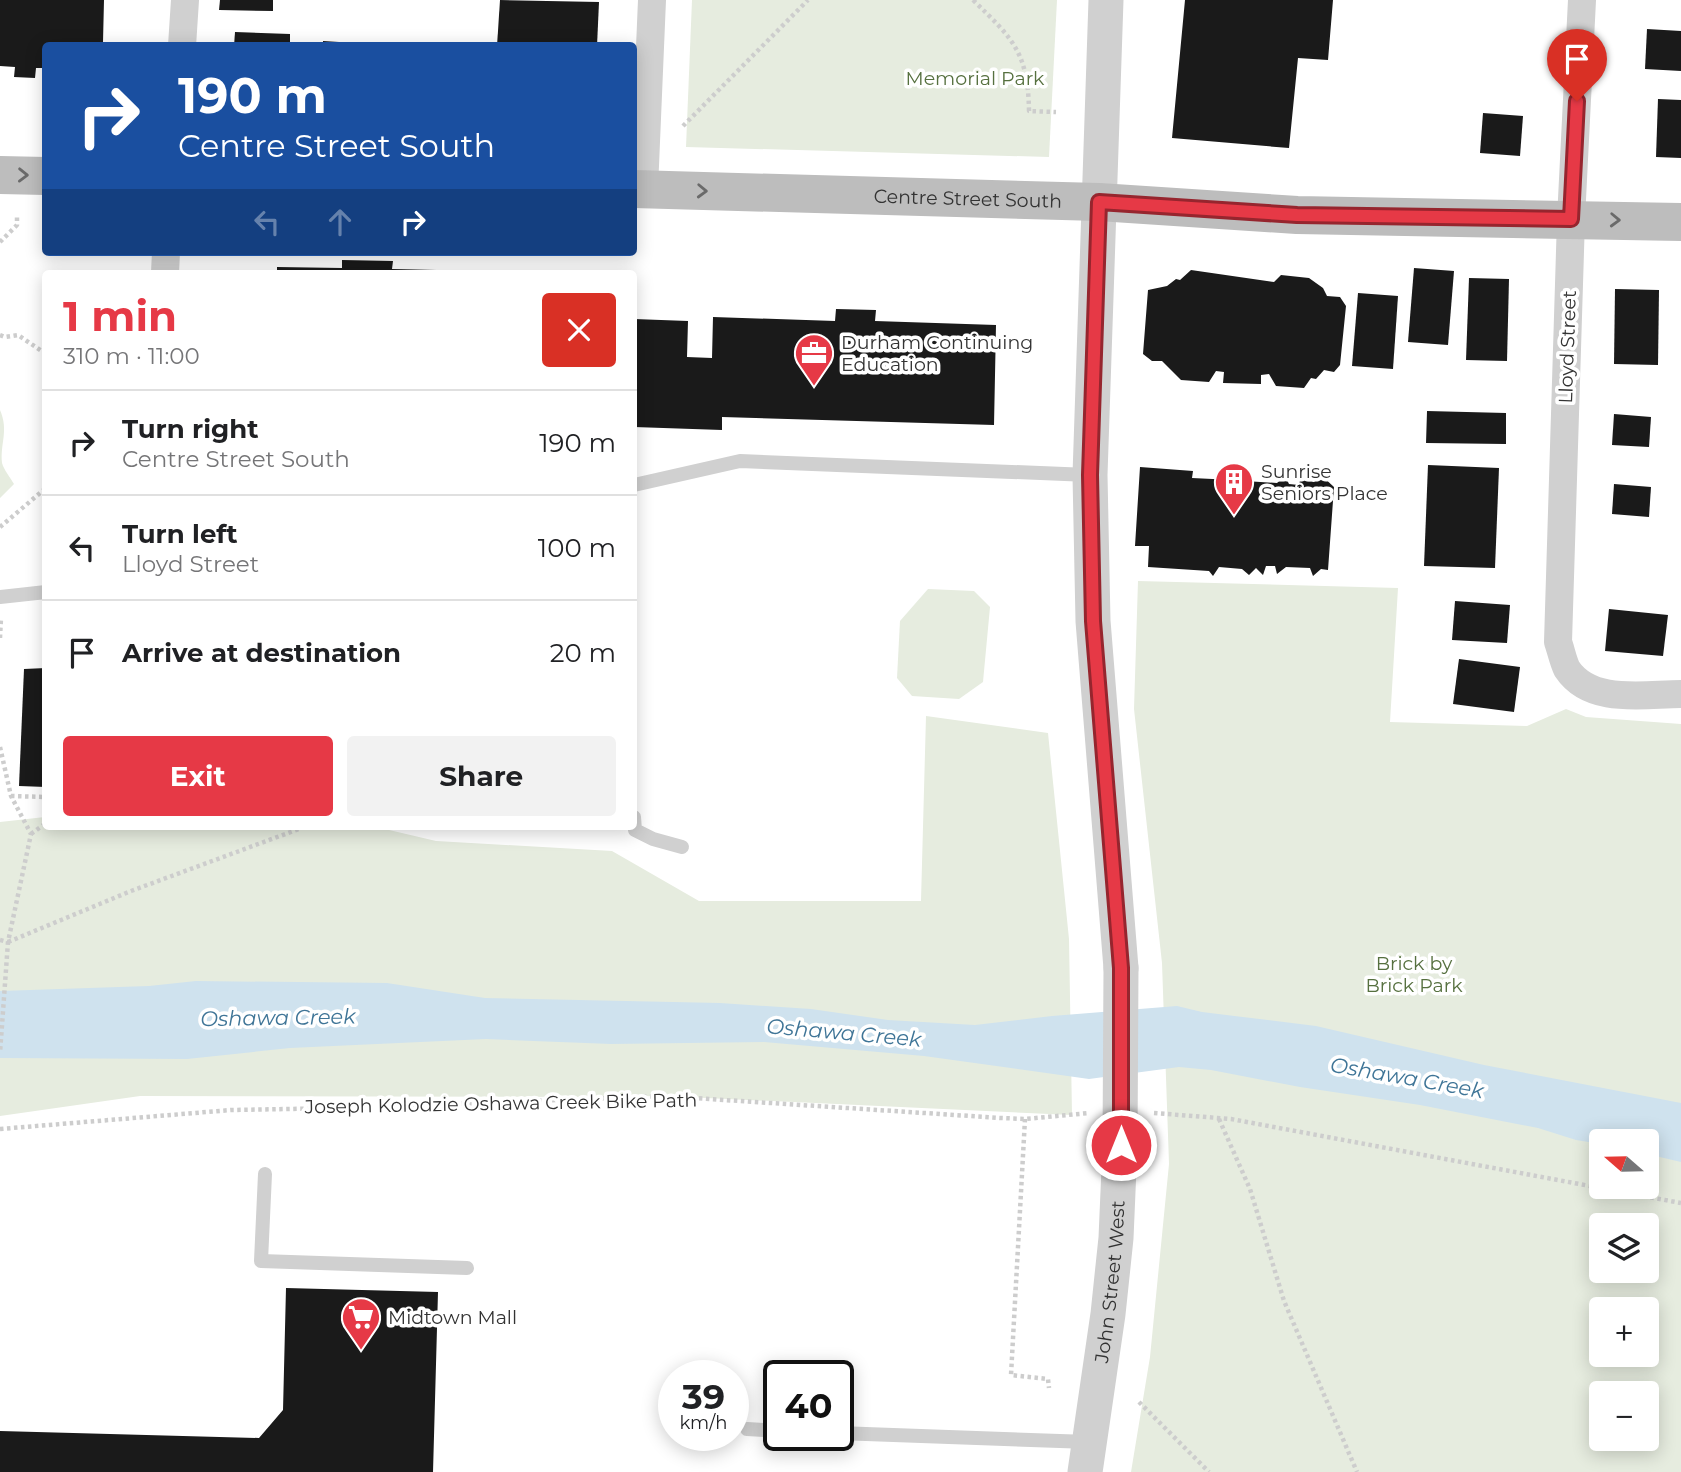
<!DOCTYPE html>
<html lang="en">
<head>
<meta charset="utf-8">
<style>
  :root { --surface:#fff; --page:#f2f2f2; --text:#202124; --muted:#757577; --line:#e0e0e0; --accent:#e63946 }
  body { margin:0; font-family:Montserrat,sans-serif; background:var(--page); color:var(--text); height:100vh; display:flex; flex-direction:column; font-size:26px; white-space:nowrap }
  * { box-sizing:border-box; margin:0 }
  p { font-size:23px; color:var(--muted) }
  .icon { flex:none; width:38px; height:38px; fill:none; stroke:currentColor; stroke-width:2; stroke-linecap:round; stroke-linejoin:round }
  .map { position:relative; flex:1; overflow:hidden }
  .sheet { position:absolute; left:42px; top:270px; width:595px; height:560px; display:flex; flex-direction:column; background:var(--surface); border-radius:7px; box-shadow:0 4px 18px #0003 }
  .sheet>* { flex:none }
  .hud { position:absolute; left:42px; top:42px; width:595px; height:214px; border-radius:7px; box-shadow:0 4px 18px #0003; background:#1a4fa0; color:#fff; overflow:hidden }
  .needle { width:46px; rotate:290deg }
  .fabs { position:absolute; left:1589px; top:1129px; display:grid; gap:14px }
  .fabs a { display:grid; place-items:center; width:70px; height:70px; border-radius:7px; background:var(--surface); box-shadow:0 4px 18px #0003; font-size:35px }
  .speed { position:absolute; left:658px; top:1360px; display:flex; gap:14px; font-size:35px; font-weight:700; text-align:center }
  .speed>* { display:grid; place-content:center; width:91px; height:91px; border-radius:50%; background:var(--surface); box-shadow:0 4px 18px #0003; line-height:1 }
  .speed small { font-size:18px; font-weight:400 }
  .speed .limit { border:4px solid #111; border-radius:10px; background:#fff; color:#111 }
  .pin { position:absolute; display:grid; place-items:center; width:60px; height:60px; color:#fff; margin:-72px -30px; border-radius:50% 50% 50% 0; rotate:-45deg; box-shadow:0 0 7px #0007 }
  .pin .icon { rotate:45deg }
  .me { position:absolute; width:77px; margin:-38px; rotate:0deg; stroke-linejoin:round; filter:drop-shadow(0 0 5px #0008) }
  .turn { display:flex; align-items:center; gap:24px; height:147px; padding:0 21px; font-size:32px }
  .turn .icon { width:91px; height:91px; stroke-width:2.5 }
  .turn b { display:block; font-size:49px; line-height:60px }
  .lanes { display:flex; align-items:center; height:66px; padding:0 21px; background:#0003; justify-content:center; gap:35px; direction:ltr }
  .lanes .off { opacity:.35 }
  .round { display:grid; place-items:center; flex:none; width:74px; height:74px; border-radius:7px; background:var(--page) }
  .headline { display:flex; align-items:center; justify-content:space-between; height:119px; padding:0 21px }
  h1 { font-size:42px; font-weight:700; line-height:52px; color:var(--accent) }
  .button { display:flex; gap:14px; margin-top:auto; padding:14px 21px }
  .button a { flex:1; height:80px; border-radius:7px; background:var(--accent); color:#fff; font-size:28px; font-weight:700; line-height:80px; text-align:center }
  .button a+a { background:var(--page); color:var(--text) }
  ul { padding:0; list-style:none }
  li { display:flex; align-items:center; gap:21px; height:105px; padding:0 21px; border-top:2px solid var(--line) }
  li div { flex:1 }
  li b { display:block; font-size:26px }
  li em { font-style:normal }
  .map>svg:first-child { display:block }
</style>
</head>
<body>
<div class="map">
<svg width="1681" height="1472" viewBox="0 0 1681 1472">
  <rect width="100%" height="100%" fill="#fff"/>
  <g fill="#e6ecdf" fill-rule="evenodd">
    <path d="M692 0H1057L1049 157 686 147Z"/>
    <path d="M0 410C9 431 0 443 2 463 4 470 10 477 14 484L0 498Z"/>
    <path d="M1138 581 1398 588 1390 722 1527 726 1566 709 1586 717 1681 724V1472H1131L1150 1357 1169 1164 1162 963 1134 709ZM1601 1141H1647V1186H1601ZM1601 1225H1647V1270H1601ZM1601 1309H1647V1354H1601ZM1601 1393H1647V1438H1601Z"/>
    <path d="M928 589 974 591 990 607 983 682 959 699 912 696 897 678 900 621Z"/>
    <path d="M926 716 1048 733 1069 939 1072 1115 663 1096 582 1097 140 1096 0 1116V822L45 817 46 826H372L436 841 612 851 699 901H921Z"/>
  </g>
  <path fill="#cfe2ee" d="M196 981 387 983 485 998 720 1003 811 1009 888 1020 975 1025 1052 1016 1177 1006 1202 1012 1316 1026 1484 1065 1681 1103V1162L1647 1154V1141H1601V1144L1576 1140 1538 1128 1420 1105 1300 1087 1211 1070 1179 1067 1089 1079 924 1056 764 1042 611 1044 486 1039 290 1048 187 1059 0 1058V991L149 986Z"/>
  <g fill="#1a1a1a">
    <path d="M0 0H104L103 42 124 43V46H46V68H36L35 78 14 77 15 67 0 66Z"/>
    <path d="M220 0H273V11L219 10Z"/>
    <path d="M500 0 599 2 597 46H497Z"/>
    <path d="M1185 0H1333L1328 60 1298 58 1289 148 1172 138Z"/>
    <path d="M1647 29 1681 31V71L1645 69Z"/>
    <path d="M235 32 290 34V46H234Z"/>
    <path d="M323 41 355 43V46H323Z"/>
    <path d="M1658 99 1681 100V158L1656 157Z"/>
    <path d="M1483 113 1523 116 1520 156 1480 153Z"/>
    <path d="M342 260 393 261 392 269 481 271V273H277V267L342 268Z"/>
    <path d="M1414 268 1454 271 1448 345 1408 342Z"/>
    <path d="M1191 270 1274 282 1281 275 1309 278 1323 288 1327 296 1340 297 1346 306 1340 365 1334 372 1324 370 1316 379 1311 378 1304 388 1276 386 1269 374 1261 375V384L1223 383 1224 372 1216 371 1209 382 1181 380 1162 361H1152L1143 354 1148 290 1167 286 1176 279 1180 280Z"/>
    <path d="M1469 278 1509 279 1507 361 1466 360Z"/>
    <path d="M1615 289 1659 290 1658 365 1614 364Z"/>
    <path d="M1358 293 1398 296 1393 369 1352 366Z"/>
    <path d="M836 309 876 310 875 321 996 325 994 425 722 417V430L634 427V319L688 321 687 357 712 358 713 317 835 321Z"/>
    <path d="M1427 411 1506 413V444L1426 443Z"/>
    <path d="M1614 414 1651 417 1649 447 1612 445Z"/>
    <path d="M1428 465 1499 468 1495 568 1424 566Z"/>
    <path d="M1140 467 1193 471 1192 478 1233 480 1241 473 1245 481 1277 483 1285 476 1289 484 1299 485 1300 480 1314 482 1321 475 1334 487 1328 570 1321 569 1313 576 1310 568 1286 567 1277 574 1275 566H1266L1263 575 1256 568 1249 575 1242 569 1219 567 1213 576 1209 571 1148 567 1149 546H1135Z"/>
    <path d="M1614 484 1651 487 1649 517 1612 514Z"/>
    <path d="M1455 601 1510 605 1507 643 1452 640Z"/>
    <path d="M1609 609 1668 615 1663 656 1605 651Z"/>
    <path d="M1459 659 1520 667 1514 712 1453 704Z"/>
    <path d="M46 668V787L19 786 24 669Z"/>
    <path d="M286 1288 438 1292 433 1472H0V1431L259 1438 283 1410Z"/>
  </g>
  <g fill="none" stroke-linecap="round" stroke-linejoin="round">
    <g stroke="#cdcdcd" stroke-width="4.5" stroke-dasharray="3.5 3.5" stroke-linecap="butt">
      <path d="M973 0C1013 39 1028 52 1029 111L1056 112"/>
      <path d="M683 126 808 0"/>
      <path d="M0 242 17 225V215"/>
      <path d="M0 335 5 337 18 335 46 354"/>
      <path d="M0 527 46 488"/>
      <path d="M0 638 1 618"/>
      <path d="M0 747 11 796 31 834 8 942 0 1053"/>
      <path d="M11 796 46 797"/>
      <path d="M31 834 46 823"/>
      <path d="M0 940 8 942"/>
      <path d="M8 942 131 891 307 826"/>
      <path d="M1154 1113 1231 1119 1681 1203"/>
      <path d="M1025 1119 1011 1375 1048 1379 1049 1388"/>
      <path d="M1219 1119 1250 1189 1284 1301 1357 1472"/>
      <path d="M0 1129 231 1110 344 1108 663 1096 1001 1118 1025 1119 1089 1113"/>
      <path d="M1139 1402 1209 1472"/>
    </g>
    <g stroke="#d0d0d0" stroke-width="14">
      <path d="M634 485 740 461 1089 475"/>
      <path d="M0 597 46 592"/>
      <path d="M634 817 635 830 653 839 682 847"/>
      <path d="M265 1174 261 1261 467 1268"/>
      <path d="M747 1429 779 1431"/>
      <path d="M838 1433 1089 1442"/>
    </g>
    <g stroke="#d0d0d0" stroke-width="28">
      <path d="M1582 0 1571 219 1558 642C1561 650 1563 661 1567 669 1591 705 1644 694 1681 694"/>
      <path d="M182 46 185 0"/>
      <path d="M644 189 652 0"/>
      <path d="M165 273 166 252"/>
    </g>
    <g stroke="#d0d0d0" stroke-width="35">
      <path d="M1106 0 1090 475 1093 621 1121 968"/>
      <path id="s1" d="M1085 1472 1108 1314 1116 1238 1120 1145"/>
    </g>
    <g stroke="#bdbdbd" stroke-width="38">
      <path d="M0 175 46 176"/>
      <path id="s2" d="M634 189 1099 202 1297 215 1681 222"/>
    </g>
    <path stroke="#d0d0d0" stroke-width="35" d="M1120 1145 1121 968"/>
  </g>
  <defs><path id="oneway-chevron" d="M-2-3.5L2.5 0L-2 3.5" fill="none" stroke-width="1.6" stroke-linecap="round" stroke-linejoin="round" transform="scale(1.75)"/></defs>
  <g stroke="#6a6a6a">
    <use href="#oneway-chevron" transform="translate(23 175) rotate(1)"/>
    <use href="#oneway-chevron" transform="translate(702 191) rotate(2)"/>
    <use href="#oneway-chevron" transform="translate(1615 220) rotate(2)"/>
  </g>
  <g fill="none" stroke-linecap="round" stroke-linejoin="round">
    <g stroke="#96252e" stroke-width="18">
      <path id="route" d="M1121 1145V968L1093 621 1090 475 1099 202 1297 215 1571 219 1577 101"/>
    </g>
    <use href="#route" stroke="#e63946" stroke-width="12"/>
  </g>
  <defs>
    <g id="office-pin" transform="scale(2.0125)"><path d="M0 17L-7.5 6A9.5 9.5 0 1 1 7.5 6Z" fill="#e63946" stroke="#fff"/><path d="M-6-3h4V-5.5h4V-3h4V5H-6ZM-1-4.5V-3h2v-1.5ZM-6 0V1H6V0Z" fill="#fff"/></g>
    <g id="building-pin" transform="scale(2.0125)"><path d="M0 17L-7.5 6A9.5 9.5 0 1 1 7.5 6Z" fill="#e63946" stroke="#fff"/><path d="M-4-6H4V6H1V3H-1V6H-4ZM-2.5-4.3h1.7v1.8h-1.7ZM.8-4.3h1.7v1.8H.8ZM-2.5-1h1.7V.8h-1.7ZM.8-1h1.7V.8H.8Z" fill="#fff"/></g>
    <g id="supermarket-pin" transform="scale(2.0125)"><path d="M0 17L-7.5 6A9.5 9.5 0 1 1 7.5 6Z" fill="#e63946" stroke="#fff"/><path d="M-6-5.5h2.5l.6 2H6L4.5 2H-2.5L-4.4-4H-6ZM-1.5 3.2a1.3 1.3 0 1 0 .1 0ZM3 3.2a1.3 1.3 0 1 0 .1 0Z" fill="#fff"/></g>
  </defs>
  <g fill-rule="evenodd">
    <use href="#office-pin" x="814" y="353"/>
    <use href="#building-pin" x="1234" y="482"/>
    <use href="#supermarket-pin" x="361" y="1317"/>
  </g>
  <g text-anchor="middle" stroke-width="7" stroke-linejoin="round" paint-order="stroke">
    <g font-size="19" fill="#56703f" stroke="#fff">
      <text x="975" y="85">Memorial Park</text>
      <text x="1414" y="970">Brick by<tspan x="1414" dy="22">Brick Park</tspan></text>
    </g>
    <g font-size="19" fill="#333" stroke="#fff">
      <text dy="7" stroke="none"><textPath href="#s2" startOffset="334">Centre Street South</textPath></text>
      <text transform="translate(1567 347) rotate(-88)" y="7">Lloyd Street</text>
      <text transform="translate(501 1103) rotate(-1)" y="7">Joseph Kolodzie Oshawa Creek Bike Path</text>
      <text dy="7" stroke="none"><textPath href="#s1" startOffset="192">John Street West</textPath></text>
    </g>
    <g font-size="19" fill="#333" stroke="#fff" text-anchor="start">
      <text x="841" y="349">Durham Continuing<tspan x="841" dy="22">Education</tspan></text>
      <text x="1261" y="478">Sunrise<tspan x="1261" dy="22">Seniors Place</tspan></text>
      <text x="388" y="1324">Midtown Mall</text>
    </g>
    <g font-size="21" font-style="italic" fill="#3f7597" stroke="#fff">
      <text transform="translate(278 1018) rotate(-1)" y="7">Oshawa Creek</text>
      <text transform="translate(844 1033) rotate(5)" y="7">Oshawa Creek</text>
      <text transform="translate(1407 1078) rotate(10)" y="7">Oshawa Creek</text>
    </g>
  </g>
</svg>
<div class="fabs">
<a><svg class="needle" viewBox="-14 -14 28 28"><path d="M0-13l5 13h-10z" fill="#e53935"/><path d="M0 13l5-13h-10z" fill="#757577"/></svg></a>
<a><svg class="icon" aria-label="layers" viewBox="0 0 24 24"><path d="M12 4l9 5-9 5-9-5zM3 14l9 5 9-5"/></svg></a>
<a>+</a>
<a>−</a>
</div>
<div class="speed"><div>39<small>km/h</small></div><div class="limit">40</div></div>
<div class="pin" style="left:1577px;top:101px;background:#d93025"><svg class="icon" aria-label="arrive" viewBox="0 0 24 24"><path d="M6 21V4h12l-3 4 3 4H6"/></svg></div>
<svg class="me" style="left:1121px;top:1145px" viewBox="-20 -20 40 40"><circle r="17" fill="#e63946" stroke="#fff" stroke-width="3"/><path d="M0-11L8 9 0 5-8 9z" fill="#fff"/></svg>
<div class="hud">
<div class="turn"><svg class="icon" aria-label="right" viewBox="0 0 24 24"><path d="M7 20v-9h11M14 6l5 5-5 5"/></svg><div><b>190 m</b>Centre Street South</div></div>
<div class="lanes"><svg class="icon off" aria-label="left" viewBox="0 0 24 24"><path d="M17 20v-9H6M10 6l-5 5 5 5"/></svg><svg class="icon off" aria-label="ahead" viewBox="0 0 24 24"><path d="M12 20V5M6 11l6-6 6 6"/></svg><svg class="icon" aria-label="right" viewBox="0 0 24 24"><path d="M7 20v-9h11M14 6l5 5-5 5"/></svg></div>
</div>
<section class="sheet">
<div class="headline"><div><h1>1 min</h1><p>310 m · 11:00</p></div><a class="round" style="background:#d93025;color:#fff"><svg class="icon" aria-label="close" viewBox="0 0 24 24"><path d="M6 6l12 12M18 6L6 18"/></svg></a></div>
<ul>
<li><svg class="icon" aria-label="right" viewBox="0 0 24 24"><path d="M7 20v-9h11M14 6l5 5-5 5"/></svg><div><b>Turn right</b><p>Centre Street South</p></div><em>190 m</em></li>
<li><svg class="icon" aria-label="left" viewBox="0 0 24 24"><path d="M17 20v-9H6M10 6l-5 5 5 5"/></svg><div><b>Turn left</b><p>Lloyd Street</p></div><em>100 m</em></li>
<li><svg class="icon" aria-label="arrive" viewBox="0 0 24 24"><path d="M6 21V4h12l-3 4 3 4H6"/></svg><div><b>Arrive at destination</b></div><em>20 m</em></li>
</ul>
<div class="button"><a>Exit</a><a>Share</a></div>
</section>
</div>
</body>
</html>
